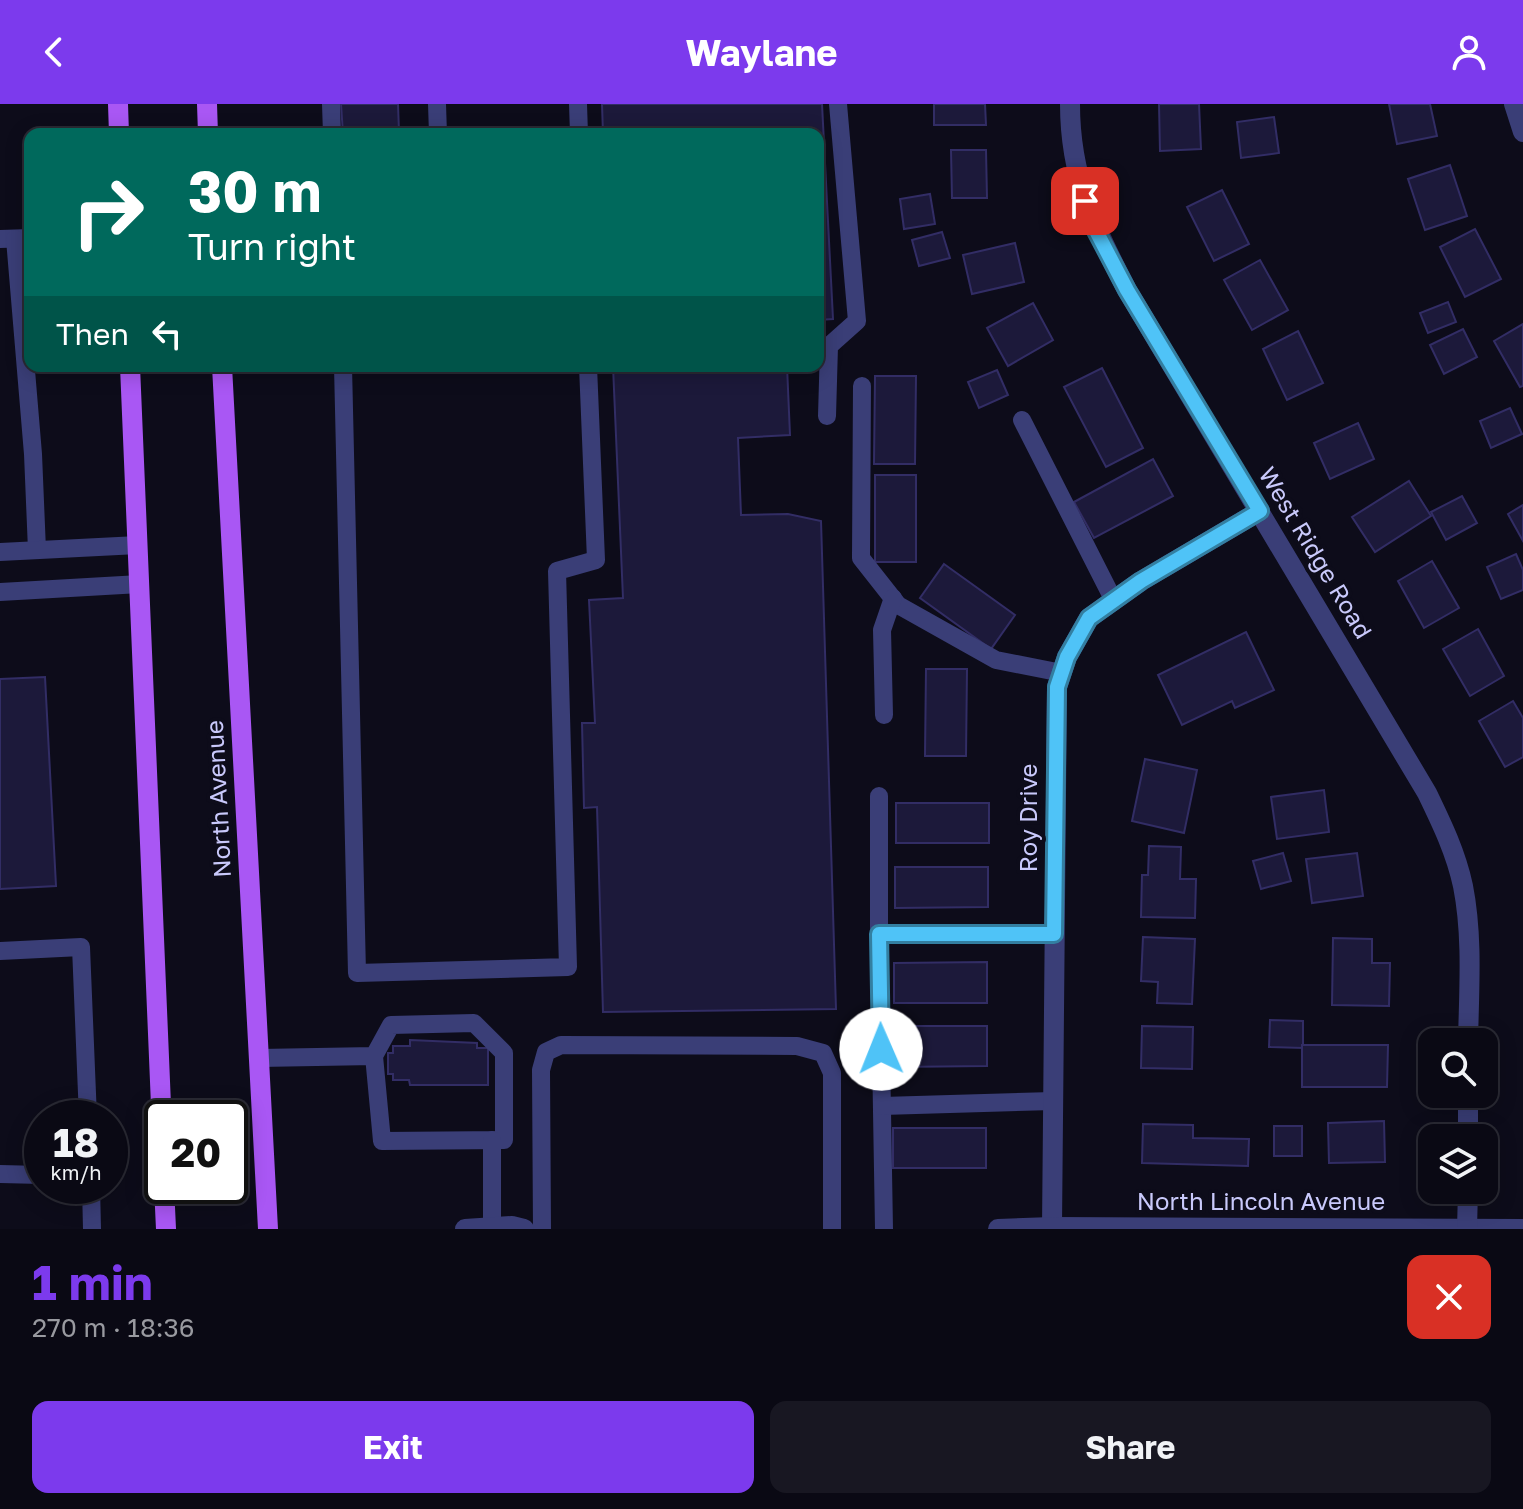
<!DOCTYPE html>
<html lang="en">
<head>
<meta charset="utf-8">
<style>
  :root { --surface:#0a0914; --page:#181722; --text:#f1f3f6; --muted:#999aa0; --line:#2a2a34; --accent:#7c3aed }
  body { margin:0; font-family:"Golos Text",sans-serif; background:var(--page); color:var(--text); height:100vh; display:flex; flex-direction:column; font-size:30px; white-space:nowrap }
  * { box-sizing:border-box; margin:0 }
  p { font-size:26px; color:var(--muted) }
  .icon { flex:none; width:44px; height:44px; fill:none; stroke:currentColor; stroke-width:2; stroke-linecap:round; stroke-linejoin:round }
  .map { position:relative; height:1125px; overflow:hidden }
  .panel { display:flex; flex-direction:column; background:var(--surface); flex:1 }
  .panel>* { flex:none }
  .top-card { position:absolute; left:24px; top:24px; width:800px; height:244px; border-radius:16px; box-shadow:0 4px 20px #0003,0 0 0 2px var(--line); background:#00695c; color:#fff; overflow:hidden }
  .tools { position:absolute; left:1418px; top:924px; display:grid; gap:16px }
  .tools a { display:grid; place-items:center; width:80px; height:80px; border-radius:16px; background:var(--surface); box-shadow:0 4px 20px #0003,0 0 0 2px var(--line); font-size:40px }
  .speed { position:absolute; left:24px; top:996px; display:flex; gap:16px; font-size:40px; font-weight:700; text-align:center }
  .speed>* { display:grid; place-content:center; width:104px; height:104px; border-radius:50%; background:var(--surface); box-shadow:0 4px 20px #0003,0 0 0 2px var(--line); line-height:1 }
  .speed small { font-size:20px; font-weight:400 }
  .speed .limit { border:4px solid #111; border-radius:12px; background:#fff; color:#111 }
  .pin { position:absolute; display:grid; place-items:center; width:68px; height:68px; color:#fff; margin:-34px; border-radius:16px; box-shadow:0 4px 12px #0006 }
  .me { position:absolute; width:88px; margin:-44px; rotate:359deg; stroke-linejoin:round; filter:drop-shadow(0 0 6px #0008) }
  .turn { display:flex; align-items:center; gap:28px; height:168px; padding:0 32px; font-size:36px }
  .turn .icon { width:104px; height:104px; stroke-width:2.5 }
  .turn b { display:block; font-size:56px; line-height:68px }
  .then { display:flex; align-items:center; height:76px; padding:0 32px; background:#0003; gap:16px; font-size:30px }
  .round { display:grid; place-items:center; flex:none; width:84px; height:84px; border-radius:16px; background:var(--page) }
  .headline { display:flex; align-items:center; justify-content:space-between; height:136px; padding:0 32px }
  h1 { font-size:48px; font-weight:700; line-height:60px; color:var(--accent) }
  .button { display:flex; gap:16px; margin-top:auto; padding:16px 32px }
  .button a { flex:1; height:92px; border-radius:16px; background:var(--accent); color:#fff; font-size:32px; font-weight:700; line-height:92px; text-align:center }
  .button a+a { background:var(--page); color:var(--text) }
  header { display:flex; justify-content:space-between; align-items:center; height:104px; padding:0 32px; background:var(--accent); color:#fff; font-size:36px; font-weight:700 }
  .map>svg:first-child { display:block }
</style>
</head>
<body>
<header><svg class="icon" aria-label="back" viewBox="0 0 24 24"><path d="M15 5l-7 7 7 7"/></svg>Waylane<svg class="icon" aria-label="person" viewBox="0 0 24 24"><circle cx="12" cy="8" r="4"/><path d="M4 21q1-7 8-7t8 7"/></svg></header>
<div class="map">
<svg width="1523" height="1125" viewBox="0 0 1523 1125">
  <rect width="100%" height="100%" fill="#0d0c1a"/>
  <g fill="#1c193a" stroke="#322d65" stroke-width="2">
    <path d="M341 0H398L399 28 343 30Z"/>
    <path d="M602 0H822L833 215 818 216V30H603Z"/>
    <path d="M934 0H985L986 21H934Z"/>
    <path d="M1159 0H1199L1201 45 1160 47Z"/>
    <path d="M1389 0H1430L1437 32 1397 40Z"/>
    <path d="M1274 13 1279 49 1241 54 1237 18Z"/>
    <path d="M951 46H986L987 94H952Z"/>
    <path d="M1450 61 1467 112 1425 126 1408 75Z"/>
    <path d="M1222 86 1249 140 1214 157 1187 103Z"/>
    <path d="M930 90 935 120 904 125 900 95Z"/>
    <path d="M1475 125 1501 175 1465 193 1440 143Z"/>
    <path d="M942 128 950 154 919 162 912 136Z"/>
    <path d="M1015 139 1024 178 972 190 963 151Z"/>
    <path d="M1260 156 1288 206 1252 226 1224 176Z"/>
    <path d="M1448 198 1456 218 1428 229 1420 209Z"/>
    <path d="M1033 199 1053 236 1008 262 987 224Z"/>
    <path d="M1523 220V282L1520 283 1494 237Z"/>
    <path d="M1463 225 1477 253 1444 270 1430 241Z"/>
    <path d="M1298 227 1323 279 1287 296 1263 245Z"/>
    <path d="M613 262H787L790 331 738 334 741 411 788 410 821 417 836 905 603 908 597 703 584 704 582 619H595L589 496 623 494Z"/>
    <path d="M1102 264 1143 344 1106 363 1064 283Z"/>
    <path d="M997 266 1008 291 979 304 968 278Z"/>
    <path d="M875 272H916L915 360H874Z"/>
    <path d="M1510 304 1522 330 1491 344 1480 317Z"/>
    <path d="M1358 319 1374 355 1330 375 1314 339Z"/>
    <path d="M1153 355 1173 392 1094 434 1074 398Z"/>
    <rect x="875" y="371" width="41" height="87"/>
    <path d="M1409 377 1431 412 1375 448 1352 413Z"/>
    <path d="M1462 392 1477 419 1446 436 1431 408Z"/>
    <path d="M1523 401V437L1508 410Z"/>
    <path d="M1516 450 1523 466V486L1501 495 1487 463Z"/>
    <path d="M1432 457 1459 504 1424 524 1398 477Z"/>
    <path d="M944 460 1015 511 991 545 920 494Z"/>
    <path d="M1478 525 1504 572 1470 592 1443 545Z"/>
    <path d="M1246 528 1274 586 1235 604 1232 597 1182 621 1158 571Z"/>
    <path d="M926 565H967L966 652H925Z"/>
    <path d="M45 573 56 782 0 785V575Z"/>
    <path d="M1513 597 1523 614V653L1505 663 1479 617Z"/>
    <path d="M1145 655 1197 666 1184 729 1132 717Z"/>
    <path d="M1324 686 1329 728 1277 735 1271 693Z"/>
    <rect x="896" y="699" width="93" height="40"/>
    <path d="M1149 742 1181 743 1180 775H1196L1195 814 1141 813 1142 771H1148Z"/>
    <path d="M1283 749 1291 777 1261 785 1253 757Z"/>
    <path d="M1357 749 1363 792 1312 799 1306 755Z"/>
    <path d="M895 763H988V803L895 804Z"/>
    <path d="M1143 833 1195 835 1192 900 1157 899 1158 878 1141 877Z"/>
    <path d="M1333 834 1372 835V859H1390L1389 902 1332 901Z"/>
    <path d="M987 858V899H894V859Z"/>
    <path d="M1270 916 1303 917V944L1269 943Z"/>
    <path d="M894 922H987V962L894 963Z"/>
    <path d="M1142 922 1193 923 1192 965 1141 964Z"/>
    <path d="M410 936 477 939V944H488V981H410L409 976H393V970H388V949H393V942H410Z"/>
    <path d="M1302 941H1388L1387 983H1302Z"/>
    <path d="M1384 1017 1385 1058 1329 1059 1328 1019Z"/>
    <path d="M1143 1020 1193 1021V1034L1249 1035 1248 1062 1142 1059Z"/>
    <rect x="1274" y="1022" width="28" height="30"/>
    <rect x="893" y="1024" width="93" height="40"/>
  </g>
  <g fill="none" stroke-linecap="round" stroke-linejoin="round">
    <g stroke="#3a3e77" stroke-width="18">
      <path d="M331 0 332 30"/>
      <path d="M437 0 438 30"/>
      <path d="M578 0 579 30"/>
      <path d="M0 135 30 134"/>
      <path d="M15 135 33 350 37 446"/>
      <path d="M343 262 357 869 568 863 557 467 596 456 588 262"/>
      <path d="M862 282 861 454 898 501 996 556 1062 569"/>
      <path d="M827 312 829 242 857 217 838 0"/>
      <path d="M1022 316 1114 497"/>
      <path d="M0 448 138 441"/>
      <path d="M0 488 140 480"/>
      <path d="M884 611 882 526 893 494"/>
      <path d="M879 692V830H1054"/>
      <path d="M879 830 884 1125"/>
      <path d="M0 847 81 843 88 1014"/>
      <path d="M259 954 374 952 391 921 474 919 504 949V1036L382 1037 374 952"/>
      <path d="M882 1002 1053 997"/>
      <path d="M492 1036V1123"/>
      <path d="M0 1070 42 1071"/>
      <path d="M91 1082 92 1125"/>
      <path d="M542 1125 541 966 546 948 561 941 797 942 823 949 832 969V1125"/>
    </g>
    <g stroke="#3a3e77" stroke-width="20">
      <path d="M1070 0C1070 74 1094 122 1127 186L1427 689C1442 720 1456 749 1463 782 1473 833 1469 886 1468 938"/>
      <path d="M1514 0 1523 28"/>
      <path d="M1468 1034V990"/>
      <path d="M1052 1123 1057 583 1067 553 1089 514 1141 477 1260 407"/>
      <path d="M465 1125 512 1122 524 1125"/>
      <path d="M998 1125 1052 1123 1523 1125"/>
      <path d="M1467 1125 1468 1086"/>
    </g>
    <g stroke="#a957f4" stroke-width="20">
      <path d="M118 0 119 30"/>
      <path d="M207 0 208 30"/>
      <path d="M130 262 162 1025"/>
      <path d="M222 262 268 1125"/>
      <path d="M164 1082 166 1125"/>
    </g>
  </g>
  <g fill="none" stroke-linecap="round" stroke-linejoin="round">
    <g stroke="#337fa1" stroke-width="20">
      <path id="route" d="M881 945 879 830H1054L1057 583 1067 553 1089 514 1141 477 1260 407 1127 186 1094 123 1085 97"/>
    </g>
    <use href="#route" stroke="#4fc3f7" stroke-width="14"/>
  </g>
  <g text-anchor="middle" stroke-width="8" stroke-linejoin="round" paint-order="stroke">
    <g font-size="24" fill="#c9c9fb" stroke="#0d0c1a">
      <text transform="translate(1315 449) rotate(59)" y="8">West Ridge Road</text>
      <text transform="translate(219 695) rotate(-93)" y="8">North Avenue</text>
      <text transform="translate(1029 714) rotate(-90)" y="8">Roy Drive</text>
      <text x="1261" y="1106">North Lincoln Avenue</text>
    </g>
  </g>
</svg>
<div class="tools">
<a><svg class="icon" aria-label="search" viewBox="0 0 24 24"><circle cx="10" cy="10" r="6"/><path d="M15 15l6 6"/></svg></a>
<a><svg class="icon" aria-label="layers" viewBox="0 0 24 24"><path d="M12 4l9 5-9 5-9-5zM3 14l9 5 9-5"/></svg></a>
</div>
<div class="speed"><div>18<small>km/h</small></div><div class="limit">20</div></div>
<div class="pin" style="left:1085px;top:97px;background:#d93025"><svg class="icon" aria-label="arrive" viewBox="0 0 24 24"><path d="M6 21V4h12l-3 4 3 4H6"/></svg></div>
<svg class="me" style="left:881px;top:945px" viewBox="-20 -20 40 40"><circle r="19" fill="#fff"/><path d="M0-13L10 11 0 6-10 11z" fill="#4fc3f7"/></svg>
<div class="top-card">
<div class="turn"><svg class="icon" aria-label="right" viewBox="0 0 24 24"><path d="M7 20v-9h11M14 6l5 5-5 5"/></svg><div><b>30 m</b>Turn right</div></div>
<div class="then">Then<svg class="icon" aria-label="left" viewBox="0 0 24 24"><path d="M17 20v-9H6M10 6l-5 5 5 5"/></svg></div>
</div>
</div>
<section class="panel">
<div class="headline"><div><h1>1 min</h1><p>270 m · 18:36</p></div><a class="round" style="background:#d93025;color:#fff"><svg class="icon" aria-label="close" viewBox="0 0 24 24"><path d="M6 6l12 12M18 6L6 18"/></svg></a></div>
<div class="button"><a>Exit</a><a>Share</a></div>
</section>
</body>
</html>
